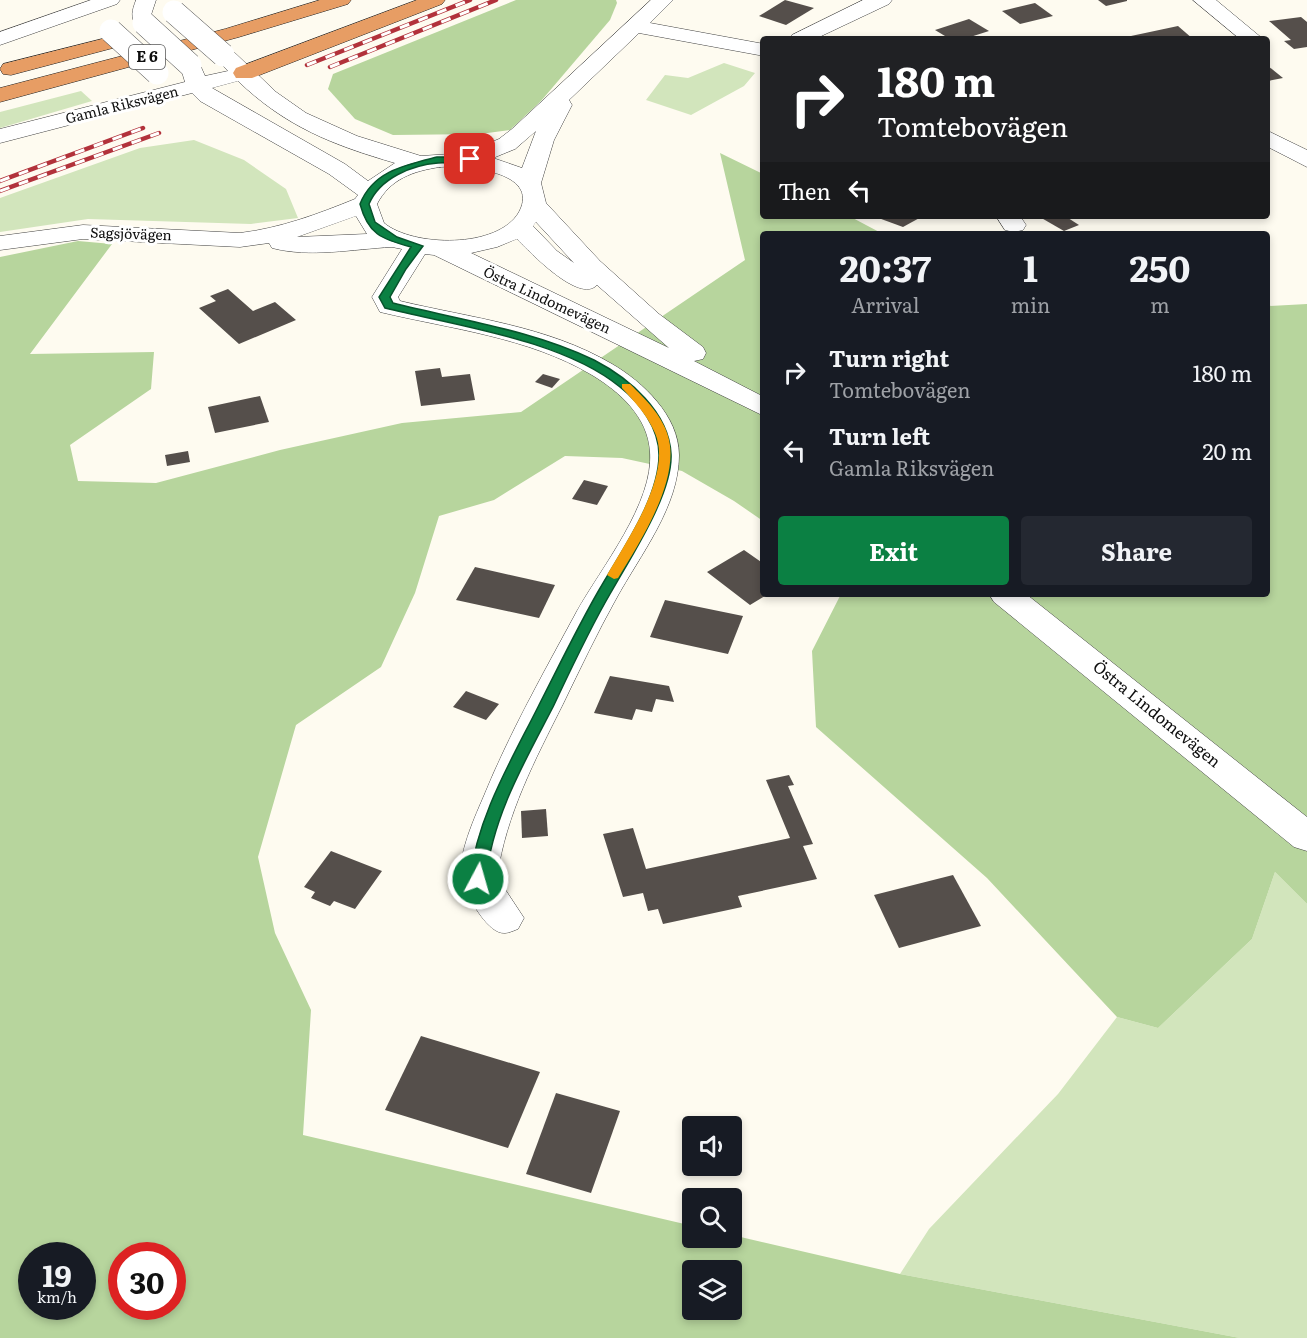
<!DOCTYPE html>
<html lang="en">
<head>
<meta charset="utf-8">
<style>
  :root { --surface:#171b24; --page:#242831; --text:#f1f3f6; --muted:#9ea1a6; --accent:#0b8043 }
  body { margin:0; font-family:Literata,serif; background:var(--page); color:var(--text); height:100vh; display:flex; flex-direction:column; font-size:22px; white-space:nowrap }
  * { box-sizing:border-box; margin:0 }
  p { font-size:20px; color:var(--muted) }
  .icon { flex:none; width:33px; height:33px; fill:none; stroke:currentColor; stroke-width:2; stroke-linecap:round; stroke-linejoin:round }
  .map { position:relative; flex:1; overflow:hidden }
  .details { position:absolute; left:760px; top:231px; width:510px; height:366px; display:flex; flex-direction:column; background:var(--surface); border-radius:6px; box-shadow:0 3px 9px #0003 }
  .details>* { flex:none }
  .guide { position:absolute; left:760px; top:36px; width:510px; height:183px; border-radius:6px; box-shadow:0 3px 9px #0003; background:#202124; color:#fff; overflow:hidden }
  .buttons { position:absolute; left:682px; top:1116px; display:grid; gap:12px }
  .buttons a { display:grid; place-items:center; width:60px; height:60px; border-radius:6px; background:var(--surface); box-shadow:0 3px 9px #0003; font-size:30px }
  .speed { position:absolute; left:18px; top:1242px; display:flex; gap:12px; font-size:30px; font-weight:700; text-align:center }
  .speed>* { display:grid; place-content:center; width:78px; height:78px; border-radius:50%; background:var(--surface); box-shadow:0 3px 9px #0003; line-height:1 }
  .speed small { font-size:15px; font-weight:400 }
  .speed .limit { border:9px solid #d22; background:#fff; color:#111 }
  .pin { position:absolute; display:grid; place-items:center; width:51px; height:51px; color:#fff; margin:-26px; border-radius:12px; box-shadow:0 3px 9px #0006 }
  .me { position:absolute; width:66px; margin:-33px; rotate:6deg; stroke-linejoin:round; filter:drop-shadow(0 0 4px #0008) }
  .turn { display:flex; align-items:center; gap:21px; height:126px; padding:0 18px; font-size:27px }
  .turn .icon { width:78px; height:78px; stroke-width:2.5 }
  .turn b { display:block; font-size:42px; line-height:51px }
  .then { display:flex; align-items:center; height:57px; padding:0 18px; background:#0003; gap:12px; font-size:22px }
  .eta { display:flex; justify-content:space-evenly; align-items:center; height:102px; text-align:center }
  .eta b { font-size:36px; font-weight:700; line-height:42px }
  .action { display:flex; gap:12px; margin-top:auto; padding:12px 18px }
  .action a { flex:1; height:69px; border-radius:6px; background:var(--accent); color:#fff; font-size:24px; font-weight:700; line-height:69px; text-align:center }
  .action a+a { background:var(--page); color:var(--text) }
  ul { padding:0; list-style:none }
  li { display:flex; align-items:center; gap:18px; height:78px; padding:0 18px }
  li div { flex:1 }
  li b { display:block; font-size:22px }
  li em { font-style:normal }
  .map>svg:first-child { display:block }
</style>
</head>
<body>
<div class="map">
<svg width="1307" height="1338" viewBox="0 0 1307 1338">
  <rect width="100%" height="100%" fill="#fefbf0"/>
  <g fill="#d2e5bc">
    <path d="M724 63 755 73 744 86 691 115 646 100 665 75 688 78Z"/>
    <path d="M81 91 92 101 0 128V112Z"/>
    <path d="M194 140 244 160 286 189 298 218 251 224 88 219 0 232V198L140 148Z"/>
    <path d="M1275 872 1307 904V1338H1240L900 1274 929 1229 1058 1094 1117 1017 1158 1028 1252 939Z"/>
  </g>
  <g fill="#b7d59d" fill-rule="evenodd">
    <path d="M516 0H616L617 3 610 20 541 101 510 130 480 134 393 135 355 119 328 89 333 74Z"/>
    <path d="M720 153 763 174 764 216H849L883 234H764L763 521 734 501 682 471 622 458 565 456 494 500 439 516 415 593 381 667 296 725 258 857 275 933 311 1010 303 1135 693 1226V1238H732V1235L900 1274 1240 1338H0V257L78 241 112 244 30 354 154 352 151 389 70 445 78 481 156 483 280 450 402 423 521 412 745 260ZM32 1256H82V1306H32ZM122 1256H172V1306H122ZM693 1270H732V1310H693Z"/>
    <path d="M1307 304V904L1275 872 1252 939 1158 1028 1117 1017 987 878 816 727 812 651 841 594H1268V306Z"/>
  </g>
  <g fill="#554f4b">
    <path d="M785 0 814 8 786 25 759 16Z"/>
    <path d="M1098 0H1127V1L1106 6Z"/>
    <path d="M1035 3 1053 16 1020 24 1002 11Z"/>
    <path d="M1301 17 1307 22V47L1294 49 1284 41 1291 40 1269 21Z"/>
    <path d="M969 19 989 31 964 39H950L935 30Z"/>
    <path d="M1178 26 1193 39H1134L1131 36Z"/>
    <path d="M1268 66 1283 78 1268 81Z"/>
    <path d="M873 216H923L903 227Z"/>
    <path d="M1038 216H1065L1079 225 1064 231Z"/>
    <path d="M228 289 253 311 275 302 296 320 239 344 199 308 216 301 210 296Z"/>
    <path d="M440 368 442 377 470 374 475 400 421 406 415 371Z"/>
    <path d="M543 374 560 379 552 388 535 382Z"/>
    <path d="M260 396 269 422 215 433 208 407Z"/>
    <path d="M188 451 190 462 167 466 165 455Z"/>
    <path d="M584 480 608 486 597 505 572 499Z"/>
    <path d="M744 550 764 564V594H768L750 605 707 572Z"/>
    <path d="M475 567 555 585 539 618 456 600Z"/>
    <path d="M665 600 743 616 728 654 650 637Z"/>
    <path d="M610 676 669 686 674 702 656 699 652 712 636 709 632 720 594 713Z"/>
    <path d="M466 691 499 704 486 720 453 707Z"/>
    <path d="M789 775 794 785 788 786 813 844 803 846 817 879 738 896 742 907 663 924 658 909 648 911 643 893 623 897 603 834 633 828 646 869 790 838 766 780Z"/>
    <path d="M546 809 548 836 522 838 521 811Z"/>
    <path d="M331 851 382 871 355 909 334 901 330 906 311 898 315 892 304 887Z"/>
    <path d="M953 875 981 926 899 948 874 895Z"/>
    <path d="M421 1036 540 1072 508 1148 385 1110Z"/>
    <path d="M556 1093 620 1111 591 1193 526 1174Z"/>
  </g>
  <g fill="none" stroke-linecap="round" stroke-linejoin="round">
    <g stroke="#414141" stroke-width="1">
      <g id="minor">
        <path d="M91 0H120L117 4 0 45V32Z"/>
        <path d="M136 0H156L151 15 154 23 151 27H137C130 17 132 11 136 0Z"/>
        <path d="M651 0H673L650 23 764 44V56L639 33 569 100 572 105 554 140 541 183 546 203 600 261 659 314 703 347 706 353 703 359 694 361 764 397V416L434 255 425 254 398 297 400 301C471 318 548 326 612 364 643 382 679 416 679 455 679 507 640 555 616 599 597 633 580 669 563 704 535 760 506 814 497 877L524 918 518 929C515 930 509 933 505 933 488 934 472 902 464 888 452 867 474 819 483 798 509 734 544 672 577 611 601 568 654 503 650 452 648 417 620 392 592 375 528 337 451 329 380 312L372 297 402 249 392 247C353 249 310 258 272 248L269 243 240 247 83 239 0 250V236L83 225 240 233C281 228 318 214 355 199L358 195 329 174 200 101 192 93 0 143V129L185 82 182 72 185 67H201L205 76 228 71 216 58 219 53H235L276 92 306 113 357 136 421 156 465 153 499 139 512 129ZM238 81C286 127 333 145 395 163L368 181 345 164 212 88ZM536 131 522 168 493 158 515 149ZM440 167C464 165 541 171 519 212 498 249 413 247 384 223L377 204C390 179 413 171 440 167ZM356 216 367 234 297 237ZM536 222 574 263 557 251 533 226ZM517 239C530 252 579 304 597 285L669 348 471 253 497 247Z"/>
        <path d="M863 0H892L889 4 815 39H789L792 35Z"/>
        <path d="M1193 0H1216L1263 39H1240Z"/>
        <path d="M1268 131 1307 150V167L1268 147Z"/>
        <path d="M996 216H1020L1026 225 1023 230 1014 232 1005 230Z"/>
        <path d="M989 594H1026L1307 817V851L1294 847 994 602Z"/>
      </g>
    </g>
    <g stroke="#1f1f1f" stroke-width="1">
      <g id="highway">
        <path d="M320 0H351L348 4 239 37 0 102V88L225 29Z"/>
        <path d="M417 0H445L442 4 252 78H236L233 73 236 68Z"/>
        <path d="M106 38 113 40 116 44 113 48 11 75 3 74 0 69 3 64Z"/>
      </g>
    </g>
    <use href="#minor" fill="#fff" fill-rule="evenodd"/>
    <use href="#highway" fill="#e79d64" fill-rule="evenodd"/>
    <g stroke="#b2323b" stroke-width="4.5">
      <g id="rail">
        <path d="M307 65 470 0"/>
        <path d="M330 67 496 0"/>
        <path d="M0 181 143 128"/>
        <path d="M0 191 159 133"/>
      </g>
    </g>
    <use href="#rail" stroke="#fff" stroke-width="3" stroke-dasharray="10" stroke-linecap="butt"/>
    <g stroke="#414141" stroke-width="24" stroke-linecap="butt">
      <g id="minor-bridge">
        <path d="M174 12 223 55"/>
        <path d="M144 23 190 65"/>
        <path d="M111 31 157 73"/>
      </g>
    </g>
    <use href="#minor-bridge" stroke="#fff" stroke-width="23"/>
  </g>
  <path fill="#0b8043" stroke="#07532c" stroke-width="1.5" d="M437 157H470L475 159C466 166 449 162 438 163 412 165 380 178 369 204L375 222 397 237 423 246 406 269 390 297 393 303C460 320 532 330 594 360 629 378 669 412 671 454 673 494 630 558 610 594 589 630 571 669 553 707 525 761 492 817 486 879L478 885 470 879C477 817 511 761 538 707 558 668 577 628 599 590 620 553 659 499 659 455 659 428 640 403 620 387 563 340 457 326 385 308L379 297 411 247C381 239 368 234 360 204 373 171 405 165 437 157Z"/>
  <path fill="#f59e0b" d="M622 384H630C645 399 662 415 668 436 681 479 640 542 618 578L614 579 607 575C627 540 673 474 655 433 647 415 635 402 622 388Z"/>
  <g text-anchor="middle" stroke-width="6" stroke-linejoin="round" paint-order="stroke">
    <g font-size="14" fill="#0e0e0e" stroke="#fff">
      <text transform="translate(122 105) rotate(-14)" y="5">Gamla Riksvägen</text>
      <text transform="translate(131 234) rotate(2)" y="5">Sagsjövägen</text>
      <text transform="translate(547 300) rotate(25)" y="5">Östra Lindomevägen</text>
    </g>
    <rect fill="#fff" stroke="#565656" stroke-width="1.5" x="129" y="45" width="36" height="24" rx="4.5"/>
    <g font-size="15" font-weight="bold" fill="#0e0e0e">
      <text x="147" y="62">E 6</text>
    </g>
    <g font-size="16" fill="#0e0e0e" stroke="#fff">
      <text transform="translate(1157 714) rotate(39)" y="6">Östra Lindomevägen</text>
    </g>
  </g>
</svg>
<div class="buttons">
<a><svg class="icon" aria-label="sound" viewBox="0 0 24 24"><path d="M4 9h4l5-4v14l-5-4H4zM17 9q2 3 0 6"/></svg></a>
<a><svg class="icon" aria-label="search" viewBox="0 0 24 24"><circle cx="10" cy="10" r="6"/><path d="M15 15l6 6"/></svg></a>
<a><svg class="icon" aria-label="layers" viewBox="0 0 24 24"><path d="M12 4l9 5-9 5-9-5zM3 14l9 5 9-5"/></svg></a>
</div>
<div class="speed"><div>19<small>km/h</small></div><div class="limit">30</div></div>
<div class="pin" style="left:470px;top:159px;background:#d93025"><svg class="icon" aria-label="arrive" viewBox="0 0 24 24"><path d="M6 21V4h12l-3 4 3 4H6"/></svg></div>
<svg class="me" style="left:478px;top:879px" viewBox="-20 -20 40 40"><circle r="17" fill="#0b8043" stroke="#fff" stroke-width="3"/><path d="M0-11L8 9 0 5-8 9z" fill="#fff"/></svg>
<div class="guide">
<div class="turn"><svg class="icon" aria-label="right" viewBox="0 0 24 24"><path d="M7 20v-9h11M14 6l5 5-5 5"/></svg><div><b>180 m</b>Tomtebovägen</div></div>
<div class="then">Then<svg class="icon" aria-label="left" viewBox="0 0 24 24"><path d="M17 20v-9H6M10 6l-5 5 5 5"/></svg></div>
</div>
<section class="details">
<div class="eta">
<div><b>20:37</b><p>Arrival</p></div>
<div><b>1</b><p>min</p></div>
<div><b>250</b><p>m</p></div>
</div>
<ul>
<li><svg class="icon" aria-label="right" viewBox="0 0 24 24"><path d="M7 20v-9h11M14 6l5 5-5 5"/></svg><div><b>Turn right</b><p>Tomtebovägen</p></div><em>180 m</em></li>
<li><svg class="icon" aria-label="left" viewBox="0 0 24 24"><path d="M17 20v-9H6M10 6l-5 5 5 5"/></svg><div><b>Turn left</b><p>Gamla Riksvägen</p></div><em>20 m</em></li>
</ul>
<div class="action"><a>Exit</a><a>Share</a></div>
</section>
</div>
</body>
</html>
